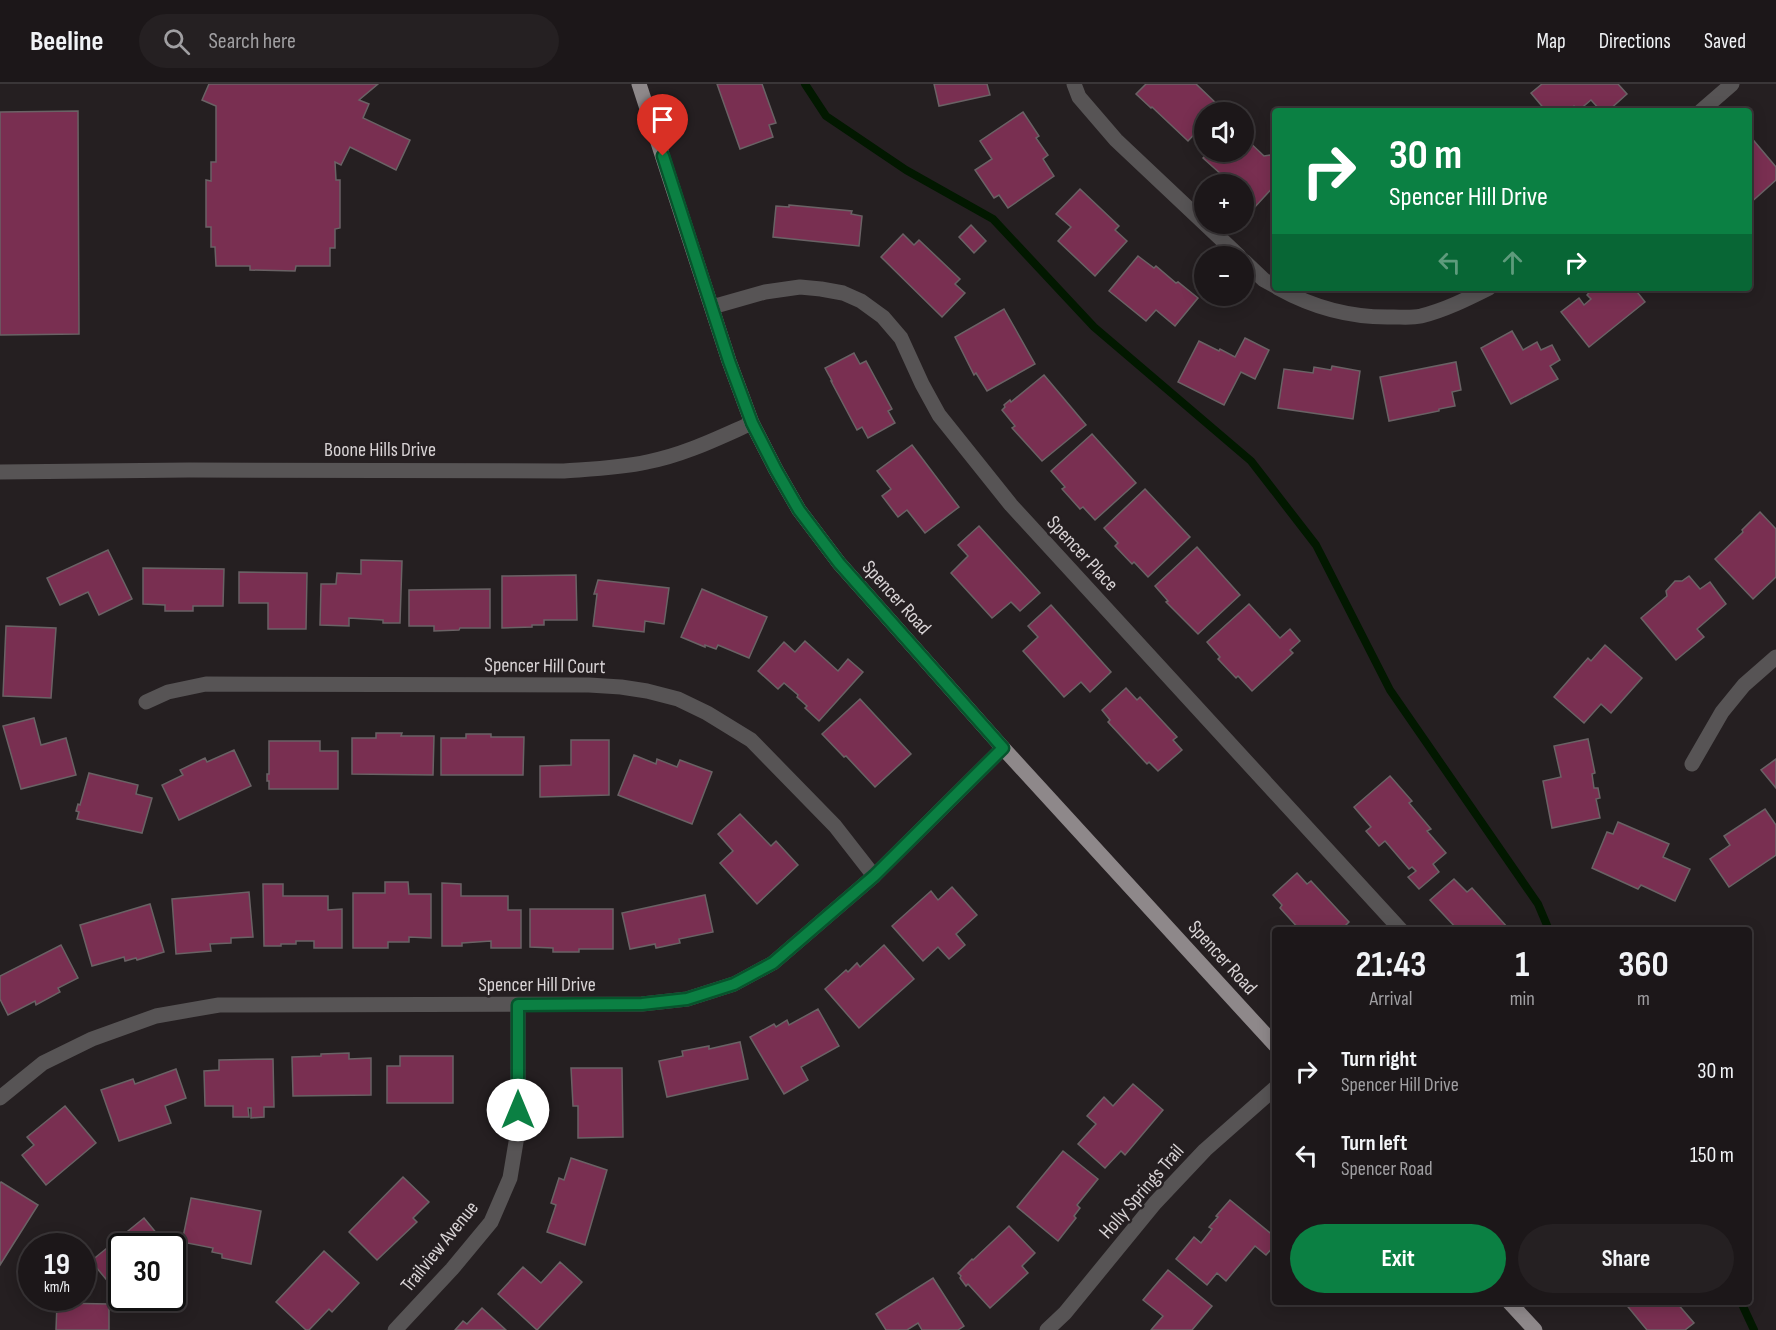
<!DOCTYPE html>
<html lang="en">
<head>
<meta charset="utf-8">
<style>
  :root { --surface:#1c1719; --page:#252022; --text:#f1f3f6; --muted:#a09fa2; --line:#3a3638; --accent:#0b8043 }
  body { margin:0; font-family:"Sofia Sans Condensed",sans-serif; background:var(--page); color:var(--text); height:100vh; display:flex; flex-direction:column; font-size:22px; white-space:nowrap }
  * { box-sizing:border-box; margin:0 }
  p { font-size:20px; color:var(--muted) }
  .icon { flex:none; width:33px; height:33px; fill:none; stroke:currentColor; stroke-width:2; stroke-linecap:round; stroke-linejoin:round }
  .map { position:relative; flex:1; overflow:hidden }
  .drawer { position:absolute; left:1272px; top:843px; width:480px; height:378px; display:flex; flex-direction:column; background:var(--surface); border-radius:6px; box-shadow:0 3px 15px #0003,0 0 0 2px var(--line) }
  .drawer>* { flex:none }
  .top-card { position:absolute; left:1272px; top:24px; width:480px; height:183px; border-radius:6px; box-shadow:0 3px 15px #0003,0 0 0 2px var(--line); background:#0b8043; color:#fff; overflow:hidden }
  .buttons { position:absolute; left:1194px; top:18px; display:grid; gap:12px }
  .buttons a { display:grid; place-items:center; width:60px; height:60px; border-radius:50%; background:var(--surface); box-shadow:0 3px 15px #0003,0 0 0 2px var(--line); font-size:30px }
  .speed { position:absolute; left:18px; top:1149px; display:flex; gap:12px; font-size:30px; font-weight:700; text-align:center }
  .speed>* { display:grid; place-content:center; width:78px; height:78px; border-radius:50%; background:var(--surface); box-shadow:0 3px 15px #0003,0 0 0 2px var(--line); line-height:1 }
  .speed small { font-size:15px; font-weight:400 }
  .speed .limit { border:3px solid #111; border-radius:9px; background:#fff; color:#111 }
  .pin { position:absolute; display:grid; place-items:center; width:51px; height:51px; color:#fff; margin:-62px -26px; border-radius:50% 50% 50% 0; rotate:-45deg; box-shadow:0 0 6px #0007 }
  .pin .icon { rotate:45deg }
  .me { position:absolute; width:66px; margin:-33px; rotate:0deg; stroke-linejoin:round; filter:drop-shadow(0 0 4px #0008) }
  .turn { display:flex; align-items:center; gap:21px; height:126px; padding:0 18px; font-size:27px }
  .turn .icon { width:78px; height:78px; stroke-width:2.5 }
  .turn b { display:block; font-size:42px; line-height:51px }
  .lanes { display:flex; align-items:center; height:57px; padding:0 18px; background:#0003; justify-content:center; gap:30px; direction:ltr }
  .lanes .off { opacity:.35 }
  .eta { display:flex; justify-content:space-evenly; align-items:center; height:102px; text-align:center }
  .eta b { font-size:36px; font-weight:700; line-height:42px }
  .button { display:flex; gap:12px; margin-top:auto; padding:12px 18px }
  .button a { flex:1; height:69px; border-radius:36px; background:var(--accent); color:#fff; font-size:24px; font-weight:700; line-height:69px; text-align:center }
  .button a+a { background:var(--page); color:var(--text) }
  ul { padding:0; list-style:none }
  li { display:flex; align-items:center; gap:18px; height:84px; padding:0 18px }
  li div { flex:1 }
  li b { display:block; font-size:22px }
  li em { font-style:normal }
  header { display:flex; align-items:center; gap:36px; box-sizing:border-box; height:84px; padding:0 30px; background:var(--surface); border-bottom:2px solid var(--line) }
  header strong { font-size:28px }
  nav { display:flex; gap:33px; margin-inline-start:auto; font-size:21px }
  .search { width:420px; height:54px; background:var(--page); display:flex; align-items:center; gap:15px; box-sizing:border-box; padding:0 21px; border-radius:33px; color:var(--muted); font-size:22px }
  .map>svg:first-child { display:block }
</style>
</head>
<body>
<header>
<strong>Beeline</strong>
<div class="search"><svg class="icon" aria-label="search" viewBox="0 0 24 24"><circle cx="10" cy="10" r="6"/><path d="M15 15l6 6"/></svg>Search here</div>
<nav><a>Map</a><a>Directions</a><a>Saved</a></nav>
</header>
<div class="map">
<svg width="1776" height="1246" viewBox="0 0 1776 1246">
  <rect width="100%" height="100%" fill="#251f21"/>
  <g fill="none" stroke-linecap="round" stroke-linejoin="round">
    <g stroke="#021800" stroke-width="8">
      <path d="M805 0 826 32 906 86 993 135 1094 243 1251 377 1316 461 1390 606 1538 820 1549 846"/>
      <path d="M1741 1218 1754 1246"/>
    </g>
  </g>
  <g fill="#792f51" stroke="#6a6265" stroke-width="1.5">
    <path d="M209 0H378L359 16 369 20 363 34 410 56 396 86 350 63 341 81 335 78 336 96H340V144L335 145V164H330V182H296L295 187 250 186V182H216L215 163H211V143H206V96L211 97V78H216V22L202 16Z"/>
    <path d="M717 0H762L776 39 769 41 773 53 740 65Z"/>
    <path d="M934 0H987L990 11 939 22Z"/>
    <path d="M1146 0H1196L1221 24 1216 28H1204V40L1188 57 1152 23 1151 24 1136 10Z"/>
    <path d="M1542 0H1618L1627 10 1608 27H1601L1591 16 1578 27 1574 22 1568 27H1546L1531 9Z"/>
    <path d="M78 27 79 250 0 251V28Z"/>
    <path d="M1023 28 1039 52 1036 54 1048 71 1043 75 1054 92 1008 124 999 111 994 114 975 86 992 75 980 57Z"/>
    <path d="M1749 51 1776 83V96L1749 120Z"/>
    <path d="M1244 53 1264 72 1270 71 1275 77V101L1254 124 1244 114V100H1232L1203 74 1209 68H1244Z"/>
    <path d="M1080 105 1119 142 1115 146 1127 157 1095 192 1058 157 1071 143 1056 130Z"/>
    <path d="M789 121 852 127 851 130 862 132 859 162 773 153 776 122 789 123Z"/>
    <path d="M971 141 986 157 974 169 959 153Z"/>
    <path d="M903 150 914 161 919 156 960 195 955 200 965 209 942 233 881 173Z"/>
    <path d="M1138 172 1154 184 1156 182 1176 199 1178 198 1198 214 1175 242 1156 226 1146 237 1109 207Z"/>
    <path d="M1593 204H1634L1645 218 1589 263 1561 228 1579 214 1584 221 1591 215 1587 211Z"/>
    <path d="M1004 225 1035 280 987 307 976 289 974 291 955 253Z"/>
    <path d="M1512 247 1523 266 1537 258 1541 266 1552 261 1560 276 1550 282 1558 295 1511 320 1481 264Z"/>
    <path d="M1245 254 1269 266 1255 295 1241 288 1224 321 1178 298 1199 257 1219 267 1220 265 1235 273Z"/>
    <path d="M854 269 860 280 866 277 892 325 888 327 895 339 868 354 862 343 857 346 831 297H832L825 284Z"/>
    <path d="M1456 278 1461 306 1452 308 1455 322 1439 325V327L1389 337 1380 293Z"/>
    <path d="M1332 282 1360 287 1353 335 1278 324 1284 285 1313 289 1314 283 1331 286Z"/>
    <path d="M1044 291 1086 341 1042 377 1012 344 1015 342 1002 326 1005 323 1004 321 1010 316 1011 318Z"/>
    <path d="M1092 350 1136 399 1095 436 1083 423 1080 425 1062 405 1065 403 1051 387Z"/>
    <path d="M912 361 959 423 925 449 907 426 898 433 882 412 891 405 877 387Z"/>
    <path d="M1145 405 1190 453 1148 493 1134 478 1132 480 1115 462 1118 459 1104 444Z"/>
    <path d="M1760 428 1776 445V493L1753 515 1715 475 1743 448 1742 446Z"/>
    <path d="M979 442 1040 509 1020 527 1011 518 992 534 951 489 968 472 958 461Z"/>
    <path d="M1197 463 1240 511 1198 550 1166 518 1168 517 1155 502Z"/>
    <path d="M108 466 132 515 99 531 88 508 60 521 47 494Z"/>
    <path d="M361 476 402 477 400 539H383V536L349 534V542L320 541 321 500H336L337 489 361 490Z"/>
    <path d="M143 484 224 485 223 522H193V527H165V521L143 520Z"/>
    <path d="M239 488 307 489 306 545H268V519H239Z"/>
    <path d="M576 491 577 536H544V541H532V543L502 544V492Z"/>
    <path d="M1689 492 1700 505 1710 498 1726 520 1697 545 1704 553 1676 576 1641 534 1667 512 1666 507 1675 497H1682Z"/>
    <path d="M598 496 669 504 664 540 645 537 644 548 593 542 597 510H594Z"/>
    <path d="M490 505V544H460L459 546 434 547V542H409V506Z"/>
    <path d="M702 505 767 533 749 574 718 561 716 565 705 561V563L681 553Z"/>
    <path d="M1249 520 1280 554 1290 545 1300 557 1290 566 1293 569 1252 607 1238 592 1236 594 1218 575 1220 573 1207 558Z"/>
    <path d="M1051 521 1111 588 1090 608 1081 598 1064 613 1023 567 1038 553 1028 542Z"/>
    <path d="M6 542 56 544 51 614 3 612Z"/>
    <path d="M805 557 838 587 848 575 863 588 819 637 805 624 807 622 797 613 798 611 784 599 778 605 758 587 784 558 795 568Z"/>
    <path d="M1605 561 1642 594 1611 629 1601 620 1584 639 1554 613 1588 574 1591 577Z"/>
    <path d="M1126 604 1137 616 1140 613 1177 653 1173 656 1182 666 1158 687 1149 678 1147 680 1108 638 1110 636 1102 626Z"/>
    <path d="M860 615 911 670 875 703 846 672 844 673 822 650Z"/>
    <path d="M34 634 41 661 66 654 76 691 21 705 3 642Z"/>
    <path d="M376 649H402L401 652H434L433 691 352 690V654H376Z"/>
    <path d="M466 650H491V653H524L523 691H441V654H466Z"/>
    <path d="M1588 655 1595 689 1592 690 1594 704H1598L1600 714 1596 715 1600 734 1552 744 1543 697 1561 693 1554 662Z"/>
    <path d="M571 656H609V711L540 713V682L571 681Z"/>
    <path d="M269 657H320V667H338V705H269V697H267V690H269Z"/>
    <path d="M234 666 251 702 179 736 162 701 183 691 180 686 205 674 207 678Z"/>
    <path d="M634 671 656 680 657 675 677 683 680 676 712 688 692 740 618 711Z"/>
    <path d="M1776 675V704L1761 686Z"/>
    <path d="M89 689 138 701 136 710 152 714 142 749 77 735 79 728 76 727 78 720 80 721Z"/>
    <path d="M1390 692 1412 717 1409 719 1431 745 1427 747 1446 769 1433 780 1439 788 1419 805 1408 793 1416 787 1412 783 1409 785 1385 757 1379 762 1366 747 1371 743 1354 723Z"/>
    <path d="M1765 725 1776 741V771L1729 803 1710 775 1730 761 1724 752Z"/>
    <path d="M740 730 771 762 776 757 798 781 757 820 720 779 733 767 718 750Z"/>
    <path d="M1618 738 1669 760 1663 773 1690 785 1675 817 1641 801 1638 805 1592 784 1607 748 1613 750Z"/>
    <path d="M1297 789 1307 800 1311 797 1349 838 1345 842 1349 846H1300L1280 824 1282 821 1273 811Z"/>
    <path d="M1454 795 1467 808 1472 804 1508 844 1506 846H1458L1430 816Z"/>
    <path d="M385 798H408L409 810H431V854L409 853V858H388V864H353V809H385Z"/>
    <path d="M442 799 461 800V812H508V826H521V864H491V857L462 859V862H442Z"/>
    <path d="M263 800H283V812H328V826L342 825V864H314V857H296V860H281V862H264Z"/>
    <path d="M952 803 977 831 956 850 965 861 949 875 938 863 923 877 892 842 931 807 938 816Z"/>
    <path d="M249 808 253 853 231 854V859L210 860 211 867 176 870 172 815Z"/>
    <path d="M705 811 713 848 679 855 680 859 656 864 655 860 630 865 622 829Z"/>
    <path d="M150 820 164 868 137 876 136 874 125 877 124 873 92 882 80 841Z"/>
    <path d="M530 825H613V865H579V868H553V864L530 863Z"/>
    <path d="M61 861 78 894 58 904 60 908 36 921 35 917 8 931 0 915V892Z"/>
    <path d="M884 861 914 895 859 944 825 905 846 886 848 888 857 879 860 883Z"/>
    <path d="M818 925 839 962 801 983 808 996 784 1010 750 953 774 940 776 943 787 936 789 941Z"/>
    <path d="M740 958 748 995 667 1013 659 977 683 972 682 967 709 962V965Z"/>
    <path d="M349 969V975L371 974V1011L293 1012 292 973 321 972V970Z"/>
    <path d="M400 972H453V1019H387V982H400Z"/>
    <path d="M273 975 274 1023H264V1033L251 1034V1024H248L249 1033H233V1022H205L204 987 219 986V976Z"/>
    <path d="M571 984H622L623 1053 578 1054V1022H573Z"/>
    <path d="M176 985 186 1014 165 1022 171 1039 119 1057 101 1006 133 995 135 1000Z"/>
    <path d="M1133 1000 1163 1026 1125 1071 1121 1067 1105 1084 1078 1060 1096 1040 1087 1032 1104 1013 1113 1022Z"/>
    <path d="M65 1022 96 1059 46 1101 22 1071 34 1061 27 1053Z"/>
    <path d="M1063 1067 1098 1095 1077 1121 1080 1124 1074 1132 1076 1134 1058 1157 1017 1123Z"/>
    <path d="M571 1074 607 1086 585 1161 547 1148 556 1121 551 1119 559 1094 564 1096Z"/>
    <path d="M403 1093 429 1118 413 1134 417 1138 377 1176 349 1148Z"/>
    <path d="M1 1098 38 1121 0 1181V1099Z"/>
    <path d="M191 1114 261 1127 251 1180 222 1174V1170L212 1168 213 1164 182 1158Z"/>
    <path d="M1230 1116 1275 1153V1161L1266 1171 1255 1162 1226 1197 1217 1189 1207 1201 1176 1175 1194 1153 1201 1159 1212 1145 1209 1143 1218 1133 1216 1132Z"/>
    <path d="M144 1134 167 1162H122V1211L120 1212 91 1177Z"/>
    <path d="M1009 1142 1035 1169 1022 1182 1028 1189 990 1224 968 1200 966 1202 960 1194 961 1192 958 1189 972 1175 973 1176Z"/>
    <path d="M324 1167 359 1199 332 1228 329 1225 309 1246H306L276 1218Z"/>
    <path d="M560 1178 582 1198 537 1246 498 1210 523 1183 541 1199Z"/>
    <path d="M1168 1186 1212 1222 1192 1246H1151L1163 1232 1143 1216Z"/>
    <path d="M933 1194 964 1242 958 1246H922L918 1239 907 1246H886L876 1230Z"/>
    <path d="M1624 1218H1676L1694 1239 1685 1246H1647Z"/>
    <path d="M57 1219 109 1220V1246H56Z"/>
    <path d="M482 1224 506 1246H455L463 1237 467 1240Z"/>
  </g>
  <g fill="none" stroke-linecap="round" stroke-linejoin="round">
    <g stroke="#575455" stroke-width="15">
      <path d="M1074 0 1079 13 1116 56 1239 172"/>
      <path d="M1701 27 1732 0"/>
      <path d="M1244 177 1264 196 1275 202"/>
      <path d="M1278 204C1314 224 1352 234 1393 233 1402 233 1412 234 1421 232 1445 226 1467 215 1489 204"/>
      <path d="M712 223 765 208 800 203 821 205 843 209 861 217 883 233 901 254 922 300 939 331 1011 421 1401 846"/>
      <path d="M0 388 189 386 564 387C591 385 620 384 647 378 684 371 718 354 752 339"/>
      <path d="M146 618 168 608 206 600 589 601 621 603 647 607 678 615 707 629 751 656 835 742 874 792"/>
      <path d="M1692 680 1722 628 1744 601 1776 573"/>
      <path d="M0 1014 43 979 92 955 156 932 219 921 642 920 687 915 734 900 773 879 874 792 1003 664"/>
      <path d="M395 1246 452 1185 491 1138 510 1094 518 1046V921"/>
      <path d="M1047 1246 1065 1229 1155 1119 1205 1066 1275 1004"/>
    </g>
    <g stroke="#8e888a" stroke-width="15">
      <path d="M639 0 729 277 752 339 776 386 799 426 839 479 1003 664 1275 961"/>
      <path d="M1509 1218 1535 1246"/>
    </g>
  </g>
  <g fill="none" stroke-linecap="round" stroke-linejoin="round">
    <g stroke="#07532c" stroke-width="15">
      <path id="route" d="M518 1026V921L642 920 687 915 734 900 773 879 874 792 1003 664 839 479 799 426 776 386 752 339 729 277 663 72"/>
    </g>
    <use href="#route" stroke="#0b8043" stroke-width="10"/>
  </g>
  <g text-anchor="middle" stroke-width="5" stroke-linejoin="round" paint-order="stroke">
    <g font-size="20" fill="#d8d3d5" stroke="#251f21">
      <text x="380" y="372">Boone Hills Drive</text>
      <text transform="translate(1083 469) rotate(47)" y="7">Spencer Place</text>
      <text transform="translate(897 513) rotate(48)" y="7">Spencer Road</text>
      <text transform="translate(545 581) rotate(1)" y="7">Spencer Hill Court</text>
      <text transform="translate(1223 873) rotate(48)" y="7">Spencer Road</text>
      <text x="537" y="907">Spencer Hill Drive</text>
      <text transform="translate(1141 1107) rotate(-49)" y="7">Holly Springs Trail</text>
      <text transform="translate(439 1162) rotate(-51)" y="7">Trailview Avenue</text>
    </g>
  </g>
</svg>
<div class="buttons">
<a><svg class="icon" aria-label="sound" viewBox="0 0 24 24"><path d="M4 9h4l5-4v14l-5-4H4zM17 9q2 3 0 6"/></svg></a>
<a>+</a>
<a>−</a>
</div>
<div class="speed"><div>19<small>km/h</small></div><div class="limit">30</div></div>
<div class="pin" style="left:663px;top:72px;background:#d93025"><svg class="icon" aria-label="arrive" viewBox="0 0 24 24"><path d="M6 21V4h12l-3 4 3 4H6"/></svg></div>
<svg class="me" style="left:518px;top:1026px" viewBox="-20 -20 40 40"><circle r="19" fill="#fff"/><path d="M0-13L10 11 0 6-10 11z" fill="#0b8043"/></svg>
<div class="top-card">
<div class="turn"><svg class="icon" aria-label="right" viewBox="0 0 24 24"><path d="M7 20v-9h11M14 6l5 5-5 5"/></svg><div><b>30 m</b>Spencer Hill Drive</div></div>
<div class="lanes"><svg class="icon off" aria-label="left" viewBox="0 0 24 24"><path d="M17 20v-9H6M10 6l-5 5 5 5"/></svg><svg class="icon off" aria-label="ahead" viewBox="0 0 24 24"><path d="M12 20V5M6 11l6-6 6 6"/></svg><svg class="icon" aria-label="right" viewBox="0 0 24 24"><path d="M7 20v-9h11M14 6l5 5-5 5"/></svg></div>
</div>
<section class="drawer">
<div class="eta">
<div><b>21:43</b><p>Arrival</p></div>
<div><b>1</b><p>min</p></div>
<div><b>360</b><p>m</p></div>
</div>
<ul>
<li><svg class="icon" aria-label="right" viewBox="0 0 24 24"><path d="M7 20v-9h11M14 6l5 5-5 5"/></svg><div><b>Turn right</b><p>Spencer Hill Drive</p></div><em>30 m</em></li>
<li><svg class="icon" aria-label="left" viewBox="0 0 24 24"><path d="M17 20v-9H6M10 6l-5 5 5 5"/></svg><div><b>Turn left</b><p>Spencer Road</p></div><em>150 m</em></li>
</ul>
<div class="button"><a>Exit</a><a>Share</a></div>
</section>
</div>
</body>
</html>
